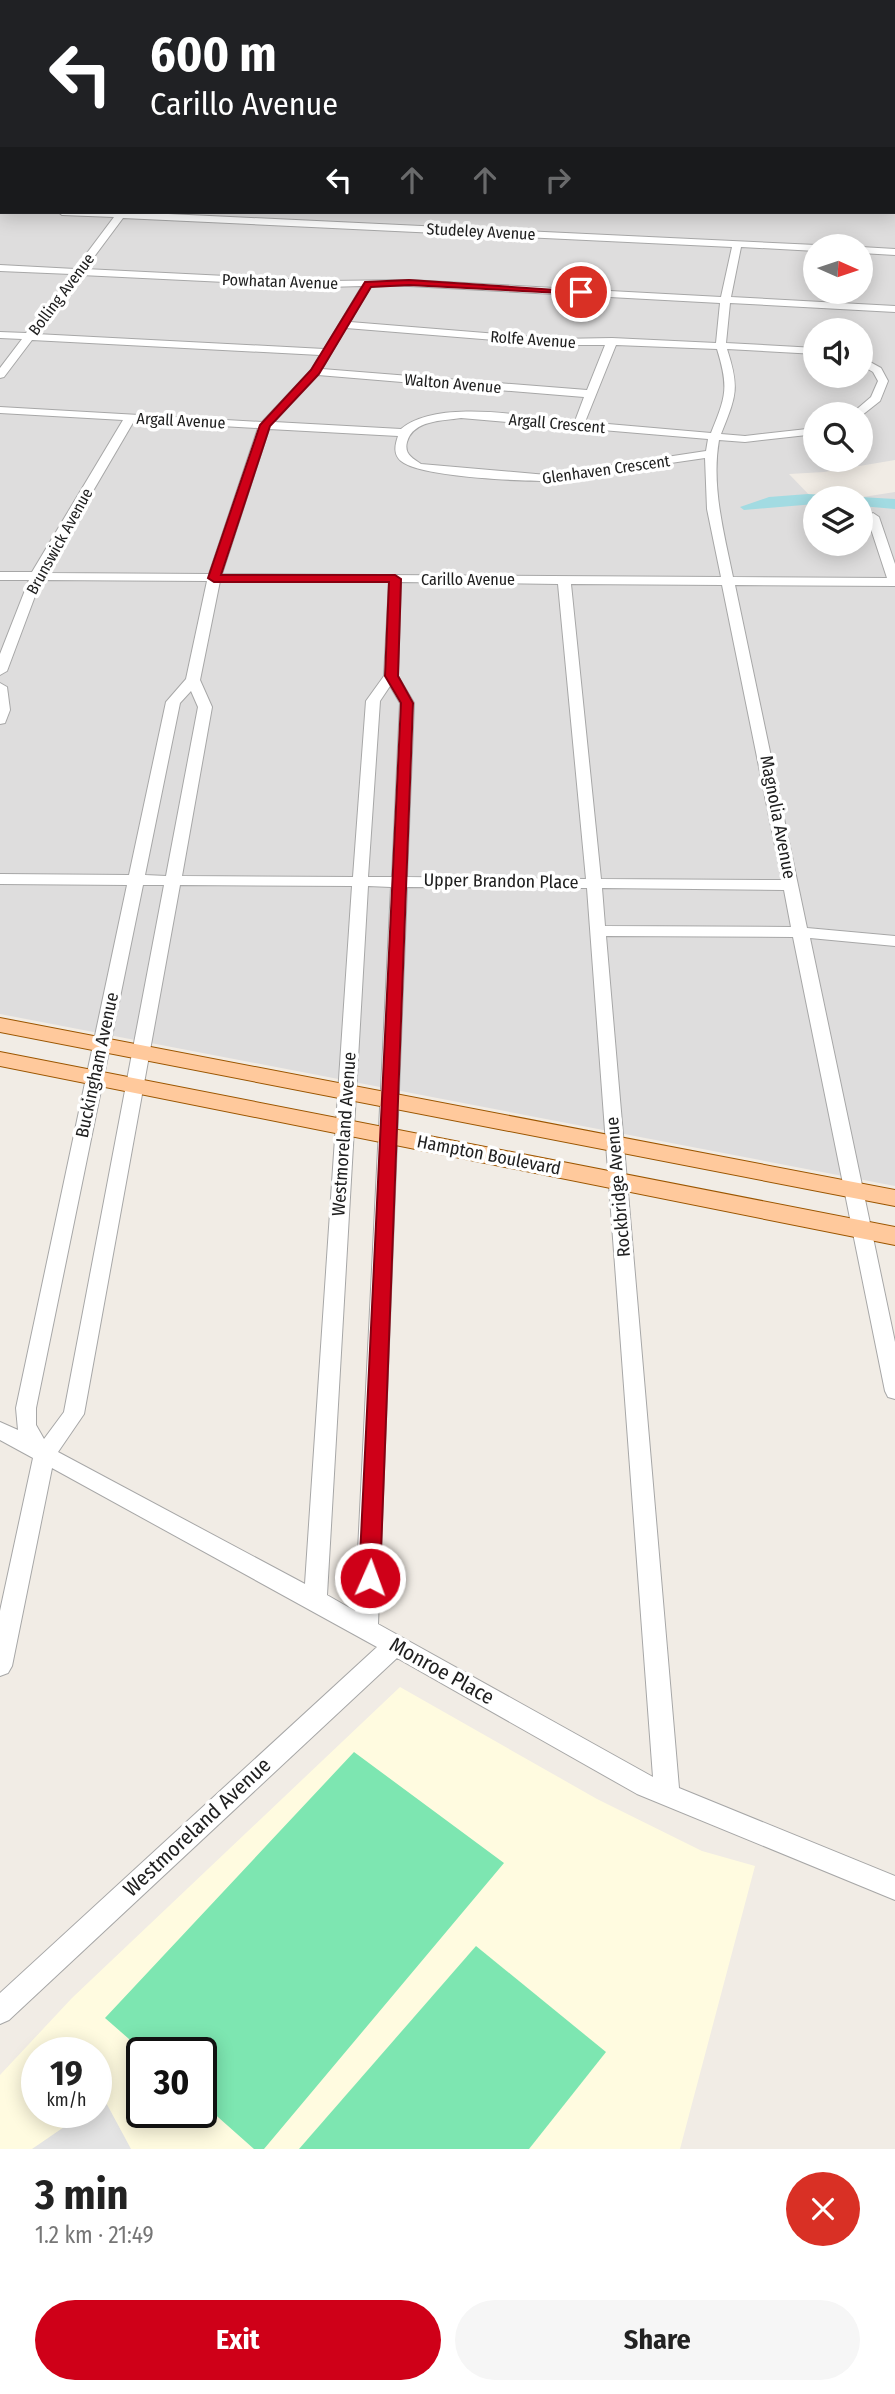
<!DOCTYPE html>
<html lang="en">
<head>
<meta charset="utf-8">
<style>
  :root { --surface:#fff; --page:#f6f6f6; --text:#222; --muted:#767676; --accent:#cf0018 }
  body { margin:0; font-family:"Fira Sans Condensed",sans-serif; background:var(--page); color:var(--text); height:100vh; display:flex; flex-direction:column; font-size:26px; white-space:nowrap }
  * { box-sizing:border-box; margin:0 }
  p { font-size:23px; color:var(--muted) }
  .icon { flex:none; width:38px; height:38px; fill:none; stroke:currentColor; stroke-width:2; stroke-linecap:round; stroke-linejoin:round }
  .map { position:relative; height:2149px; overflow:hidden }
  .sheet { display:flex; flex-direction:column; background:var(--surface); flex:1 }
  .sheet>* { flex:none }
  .guide { position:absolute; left:0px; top:0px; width:896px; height:214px; box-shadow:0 4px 18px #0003; background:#202124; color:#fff; overflow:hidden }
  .needle { width:46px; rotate:93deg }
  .tools { position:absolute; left:803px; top:234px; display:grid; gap:14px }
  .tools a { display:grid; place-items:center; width:70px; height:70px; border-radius:50%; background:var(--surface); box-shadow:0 4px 18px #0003; font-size:35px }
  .speed { position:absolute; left:21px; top:2037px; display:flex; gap:14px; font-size:35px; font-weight:700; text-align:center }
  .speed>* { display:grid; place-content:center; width:91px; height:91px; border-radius:50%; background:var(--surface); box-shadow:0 4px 18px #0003; line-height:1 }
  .speed small { font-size:18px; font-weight:400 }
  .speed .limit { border:4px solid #111; border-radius:10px; background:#fff; color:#111 }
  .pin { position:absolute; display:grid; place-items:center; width:60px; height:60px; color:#fff; margin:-30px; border:4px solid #fff; border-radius:50%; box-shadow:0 2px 7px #0007 }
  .me { position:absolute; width:77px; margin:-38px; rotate:2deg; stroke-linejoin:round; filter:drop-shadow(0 0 5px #0008) }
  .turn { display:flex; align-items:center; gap:24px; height:147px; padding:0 35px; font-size:32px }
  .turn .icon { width:91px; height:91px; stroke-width:2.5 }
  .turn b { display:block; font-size:49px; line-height:60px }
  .lanes { display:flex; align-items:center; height:66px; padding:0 35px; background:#0003; justify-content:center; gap:35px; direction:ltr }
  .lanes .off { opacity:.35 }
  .round { display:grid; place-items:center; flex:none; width:74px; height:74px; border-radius:37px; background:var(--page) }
  .summary { display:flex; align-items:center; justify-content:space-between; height:119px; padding:0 35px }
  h1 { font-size:42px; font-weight:700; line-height:52px }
  .cta { display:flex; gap:14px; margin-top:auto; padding:14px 35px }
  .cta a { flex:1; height:80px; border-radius:42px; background:var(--accent); color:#fff; font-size:28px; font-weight:700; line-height:80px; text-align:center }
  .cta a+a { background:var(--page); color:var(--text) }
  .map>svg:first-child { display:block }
</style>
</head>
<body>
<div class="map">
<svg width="895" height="2149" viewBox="0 0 895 2149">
  <rect width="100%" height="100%" fill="#f1ece5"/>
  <path fill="#dedddd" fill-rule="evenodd" d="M0 139 2 212H894L895 202V460L824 472 789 474 815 501 816 544H861V499H850L895 492V1186L0 1014ZM816 247H861V292H816ZM816 331H861V376H816ZM816 415H861V460H816Z"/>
  <path fill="#fffbe0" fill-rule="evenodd" d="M400 1687 597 1799 702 1851 755 1866 680 2149H0V2075L72 1998ZM37 2053H96V2112H37ZM142 2053H201V2112H142Z"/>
  <g fill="#7de6b1">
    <path d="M354 1752 504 1863 264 2149H254L201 2102V2053H145L105 2018Z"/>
    <path d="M476 1946 606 2052 529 2149H299Z"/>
  </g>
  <path fill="#e4e4e4" d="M96 2084 131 2149H32L67 2125 60 2112H96Z"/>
  <g fill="#a2dbe2">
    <path d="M0 0H895V198L894 2H2V137Z"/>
    <path d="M808 494 895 499V509L861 506V499H816L815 504 744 510 740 507 769 497Z"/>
  </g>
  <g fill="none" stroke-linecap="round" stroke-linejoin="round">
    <g stroke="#a7a7a7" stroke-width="2">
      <g id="minor">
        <rect x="0" y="206" width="2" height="6"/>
        <path d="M58 212H127L816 245 820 247H816V251L741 247 731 297 895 306V312L730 303 726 343 816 348V354L727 349C740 389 736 396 721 434L745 436 816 428V434L745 442 719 440C711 486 724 533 733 577L887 578 867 517 873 513 879 517 895 564V586L735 585 807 928 895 936V946L810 938 895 1342V1399L888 1397 885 1391 793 937 606 936 679 1788 895 1876V1900L637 1794 397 1658 9 2020 0 2024V1993L377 1647 52 1468 12 1666 8 1673 0 1676V1611L33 1458 0 1440V1422L18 1430 16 1408 127 885 0 884V874L129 875 166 702 186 679 207 581 41 580 7 671 0 675V654L29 580H0V572H32L123 420 0 413V407L262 422 311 370 320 355 32 340 4 377 0 378V368L22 339 0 338V332L26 333 71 274 0 271V265L75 269 114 217 62 215ZM123 218 732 247 721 297 409 280 327 281 85 269ZM81 275 327 287 362 286 324 349 36 334ZM371 286H409L720 303 716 343 612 338 558 339 350 322ZM346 328 558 345H605L587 390 322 369ZM616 345 717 349C729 388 726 396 711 433L585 422ZM318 375 584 397 575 421C528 417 439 398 401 429L274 422ZM461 418 708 439 706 451 547 475 421 464C412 458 404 454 407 442 413 420 442 421 461 418ZM134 421 258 428 209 574 45 573ZM269 429 398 436C395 445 393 454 401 461 419 477 520 481 547 481L705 458 707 509 721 577 222 574ZM220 581 389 582 384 676 366 701 353 877 182 876 212 707 200 680ZM401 582 558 584 586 879 407 877 414 703 398 676ZM571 584 722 585 782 880 601 879ZM390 686 400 703 392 877H368L380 701ZM191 691 198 707 166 876 145 875 180 703ZM143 885H164L64 1412 44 1439 36 1425V1408ZM180 885 352 886 305 1584 58 1452 84 1414ZM368 886 391 887 355 1611 327 1595ZM407 887 587 888 653 1777 378 1624ZM602 888 784 890 791 927 605 926Z"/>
        <path d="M861 247 895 249V255L861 253Z"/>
        <path d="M861 357 881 368 888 381 880 401 861 416 850 415 871 397 878 381 873 372 861 365Z"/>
        <path d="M0 683 7 687 10 710 5 723 0 724Z"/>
      </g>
    </g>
    <g stroke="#9b5600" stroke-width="2">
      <g id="major">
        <path d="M0 1018 895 1190V1206L0 1032Z"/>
        <path d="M0 1052 895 1227V1245L0 1066Z"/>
      </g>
    </g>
    <use href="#minor" fill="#fff" fill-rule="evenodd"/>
    <use href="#major" fill="#ffc99c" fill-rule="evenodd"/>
  </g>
  <path fill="#cf0018" stroke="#870010" stroke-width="2" d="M409 280 586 292 581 294 409 285 371 287 319 374 270 426 221 575H395L401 579 398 676 413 703 380 1578 377 1584 370 1586 362 1584 359 1578 401 703 385 676 389 582H214L208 578 260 425 311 370 365 282Z"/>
  <g text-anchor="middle" stroke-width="7" stroke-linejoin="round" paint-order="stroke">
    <g font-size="16" fill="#202020" stroke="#fff">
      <text transform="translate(481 231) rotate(3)" y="6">Studeley Avenue</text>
      <text transform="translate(280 281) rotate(2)" y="6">Powhatan Avenue</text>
      <text transform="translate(61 294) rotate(-53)" y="6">Bolling Avenue</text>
      <text transform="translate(533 339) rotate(4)" y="6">Rolfe Avenue</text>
      <text transform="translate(453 383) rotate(5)" y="6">Walton Avenue</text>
      <text transform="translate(181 420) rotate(3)" y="6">Argall Avenue</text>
      <text transform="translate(557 423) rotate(5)" y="6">Argall Crescent</text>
      <text transform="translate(606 469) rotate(-8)" y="6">Glenhaven Crescent</text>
      <text transform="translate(59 541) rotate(-61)" y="6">Brunswick Avenue</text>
      <text x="468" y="585">Carillo Avenue</text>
    </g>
    <g font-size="18" fill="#202020" stroke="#fff">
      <text transform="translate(778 817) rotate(79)" y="6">Magnolia Avenue</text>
      <text transform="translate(501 881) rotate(1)" y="6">Upper Brandon Place</text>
      <text transform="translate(97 1065) rotate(-78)" y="6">Buckingham Avenue</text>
      <text transform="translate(344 1134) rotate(-86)" y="6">Westmoreland Avenue</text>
      <text transform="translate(489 1155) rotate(11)" y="6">Hampton Boulevard</text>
      <text transform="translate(618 1187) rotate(-95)" y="6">Rockbridge Avenue</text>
    </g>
    <g font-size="21" fill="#202020" stroke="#fff">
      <text transform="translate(442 1671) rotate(29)" y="7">Monroe Place</text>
      <text transform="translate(197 1827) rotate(-43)" y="7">Westmoreland Avenue</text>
    </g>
  </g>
</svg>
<div class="tools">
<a><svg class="needle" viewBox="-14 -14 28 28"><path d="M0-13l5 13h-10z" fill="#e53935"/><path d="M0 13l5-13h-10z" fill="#767676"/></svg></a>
<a><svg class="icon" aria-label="sound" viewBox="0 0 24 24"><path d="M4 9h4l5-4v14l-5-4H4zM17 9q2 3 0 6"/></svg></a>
<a><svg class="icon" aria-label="search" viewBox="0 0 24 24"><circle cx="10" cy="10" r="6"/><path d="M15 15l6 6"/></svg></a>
<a><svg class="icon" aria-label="layers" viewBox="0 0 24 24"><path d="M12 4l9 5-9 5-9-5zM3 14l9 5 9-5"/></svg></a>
</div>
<div class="speed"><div>19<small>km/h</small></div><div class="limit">30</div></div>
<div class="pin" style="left:581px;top:292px;background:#d93025"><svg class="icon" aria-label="arrive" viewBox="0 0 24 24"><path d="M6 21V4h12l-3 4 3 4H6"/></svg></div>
<svg class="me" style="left:370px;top:1578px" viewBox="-20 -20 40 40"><circle r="17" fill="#cf0018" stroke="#fff" stroke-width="3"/><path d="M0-11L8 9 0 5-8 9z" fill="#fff"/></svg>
<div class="guide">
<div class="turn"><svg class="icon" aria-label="left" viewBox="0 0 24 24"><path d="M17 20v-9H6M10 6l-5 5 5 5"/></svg><div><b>600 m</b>Carillo Avenue</div></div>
<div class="lanes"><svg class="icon" aria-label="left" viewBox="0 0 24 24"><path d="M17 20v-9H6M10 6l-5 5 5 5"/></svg><svg class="icon off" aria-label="ahead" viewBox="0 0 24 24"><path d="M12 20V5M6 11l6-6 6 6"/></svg><svg class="icon off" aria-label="ahead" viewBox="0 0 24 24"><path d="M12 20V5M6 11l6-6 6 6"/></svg><svg class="icon off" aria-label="right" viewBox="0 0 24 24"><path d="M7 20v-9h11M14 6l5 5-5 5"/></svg></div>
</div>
</div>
<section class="sheet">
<div class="summary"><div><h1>3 min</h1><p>1.2 km · 21:49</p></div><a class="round" style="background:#d93025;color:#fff"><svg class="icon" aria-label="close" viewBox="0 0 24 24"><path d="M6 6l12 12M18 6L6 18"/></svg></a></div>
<div class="cta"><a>Exit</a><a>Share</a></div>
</section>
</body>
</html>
